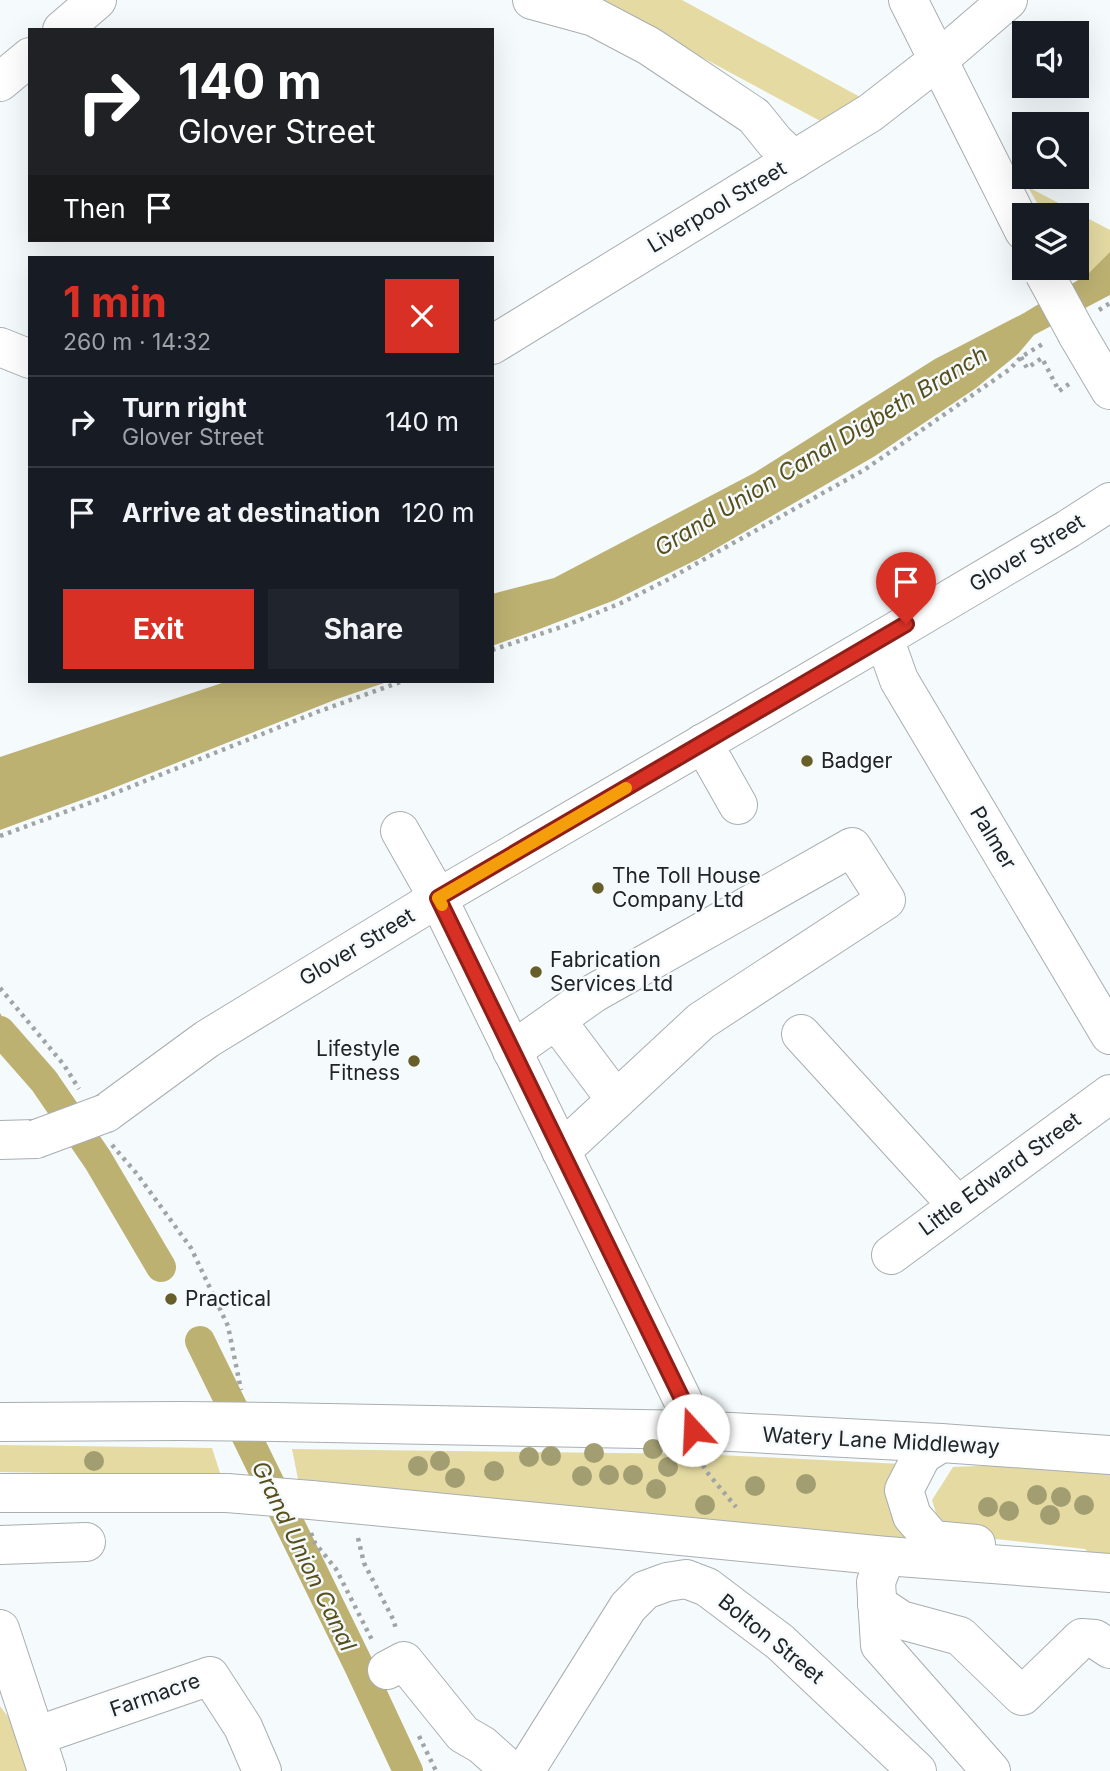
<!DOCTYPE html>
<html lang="en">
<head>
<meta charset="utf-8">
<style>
  :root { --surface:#171b24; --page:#20242c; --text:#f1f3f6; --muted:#9ea1a6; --line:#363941; --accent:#d93025 }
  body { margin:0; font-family:Inter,sans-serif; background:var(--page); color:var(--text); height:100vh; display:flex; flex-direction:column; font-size:26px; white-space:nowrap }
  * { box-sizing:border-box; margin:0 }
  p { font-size:23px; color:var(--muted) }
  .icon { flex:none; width:38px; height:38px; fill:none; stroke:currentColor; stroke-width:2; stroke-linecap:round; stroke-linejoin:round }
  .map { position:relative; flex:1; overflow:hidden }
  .panel { position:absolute; left:28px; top:256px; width:466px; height:427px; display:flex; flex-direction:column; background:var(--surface); border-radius:0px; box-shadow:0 7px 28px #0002 }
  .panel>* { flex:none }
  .banner { position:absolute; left:28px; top:28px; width:466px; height:214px; border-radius:0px; box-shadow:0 7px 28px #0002; background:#202124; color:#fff; overflow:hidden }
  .tools { position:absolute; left:1012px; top:21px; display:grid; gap:14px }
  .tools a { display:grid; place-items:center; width:77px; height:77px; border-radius:0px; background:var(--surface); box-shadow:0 7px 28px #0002; font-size:35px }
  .pin { position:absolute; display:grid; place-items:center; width:60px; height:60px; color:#fff; margin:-72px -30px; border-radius:50% 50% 50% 0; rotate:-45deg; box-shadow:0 0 7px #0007 }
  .pin .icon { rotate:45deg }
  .me { position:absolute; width:77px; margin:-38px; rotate:340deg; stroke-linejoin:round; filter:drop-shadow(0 0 5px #0008) }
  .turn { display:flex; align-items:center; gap:24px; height:147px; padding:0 35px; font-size:32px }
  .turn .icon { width:91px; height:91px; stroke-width:2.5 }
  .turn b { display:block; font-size:49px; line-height:60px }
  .then { display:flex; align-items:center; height:66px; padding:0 35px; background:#0003; gap:14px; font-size:26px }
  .round { display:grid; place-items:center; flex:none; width:74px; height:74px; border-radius:0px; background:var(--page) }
  .overview { display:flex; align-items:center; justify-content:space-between; height:119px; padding:0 35px }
  h1 { font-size:42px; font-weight:700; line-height:52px; color:var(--accent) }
  .action { display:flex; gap:14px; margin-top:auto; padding:14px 35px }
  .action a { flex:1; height:80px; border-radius:0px; background:var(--accent); color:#fff; font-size:28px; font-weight:700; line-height:80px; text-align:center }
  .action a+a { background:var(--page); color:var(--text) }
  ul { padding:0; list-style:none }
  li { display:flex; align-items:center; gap:21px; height:91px; padding:0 35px; border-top:2px solid var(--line) }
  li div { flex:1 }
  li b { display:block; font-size:26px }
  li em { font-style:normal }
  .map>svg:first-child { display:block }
</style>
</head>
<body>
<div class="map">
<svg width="1110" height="1771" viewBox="0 0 1110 1771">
  <rect width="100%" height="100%" fill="#f5fafc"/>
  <g fill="#e4daa2">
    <path d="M588 0H682L862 98 824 123 640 24Z"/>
    <path d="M1028 187 1110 230V283L1076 267V215H1044Z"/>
    <path d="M0 1445 212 1448 221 1476 0 1472Z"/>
    <path d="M292 1449 699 1454 902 1464 916 1546 298 1479Z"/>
    <path d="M1002 1465 1110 1474V1558H1093L1085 1549 970 1536 939 1523 932 1500 953 1467Z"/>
    <path d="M0 1706 23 1737 33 1771H0Z"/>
  </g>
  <g fill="#bdb172">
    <path d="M1110 252V295L1034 335 1018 354 976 388 875 456 698 559 615 600 537 630 492 646V594L554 578 754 473 935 359 1024 313 1088 274Z"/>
    <path d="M228 681H390L337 699 106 791 0 830V757Z"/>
    <path d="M0 1013 39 1077 0 1044Z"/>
  </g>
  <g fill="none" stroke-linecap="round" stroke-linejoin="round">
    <g stroke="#bdb172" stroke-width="30">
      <path d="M0 1031 44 1081 98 1160 161 1267"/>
      <path d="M200 1341 359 1666 408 1771"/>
    </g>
    <g stroke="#a9aeb0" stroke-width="40">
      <g id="minor">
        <path d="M532 0 594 17 649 46 754 116 775 142 794 160"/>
        <path d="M908 0 1024 231"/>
        <path d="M62 30 97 0"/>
        <path d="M0 82 30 57"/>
        <path d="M1077 334 1110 390"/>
        <path d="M492 345 870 113 937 61 1008 0"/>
        <path d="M0 347 30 359"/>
        <path d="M884 638 899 680 1110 1035"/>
        <path d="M703 743 738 805"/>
        <path d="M400 831 438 898 688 1411 693 1430"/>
        <path d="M556 1020 616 1100"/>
        <path d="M801 1034 957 1205"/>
        <path d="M512 1051 594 993 852 847 886 900 701 1021 561 1151"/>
        <path d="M106 1113 207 1039 438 898 884 638 1068 529 1110 502"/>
        <path d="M0 1140 36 1139"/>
        <path d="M891 1255 1110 1094"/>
        <path d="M0 1545 86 1542"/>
        <path d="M886 1556 876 1582 880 1645 991 1771"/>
        <path d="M877 1604 901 1620 960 1636 1022 1696 1082 1638 1095 1639 1110 1649"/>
        <path d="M0 1629 47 1771"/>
        <path d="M387 1670 404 1661 463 1734 482 1745 511 1771"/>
        <path d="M36 1736 210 1676 243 1727 262 1771"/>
        <path d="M525 1771 628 1607 645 1590 667 1582 686 1579 707 1587 780 1642 917 1771"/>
      </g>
    </g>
    <g stroke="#a9aeb0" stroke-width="40">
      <g id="highway">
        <path d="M0 1422 181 1421"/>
        <path d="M275 1422 693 1430 941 1443 1110 1455"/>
        <path d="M941 1443 922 1455 904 1490 912 1516 933 1540 976 1544"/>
        <path d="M0 1493H227"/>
        <path d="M311 1500 886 1556 1110 1573"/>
      </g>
    </g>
    <g stroke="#a1a4a6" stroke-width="4.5" stroke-dasharray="3.5 5" stroke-linecap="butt">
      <path d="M1099 310 1110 303"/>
      <path d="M1021 357 1027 368 1042 358 1059 391 1069 384"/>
      <path d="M492 650 567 625 621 603 667 580 864 470 1010 369 1021 357 1046 342"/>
      <path d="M0 836 100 799 317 712 403 681"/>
      <path d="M0 988 64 1065 79 1089"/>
      <path d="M112 1145 137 1174 191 1248 228 1326 241 1390"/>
      <path d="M703 1465 706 1471 736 1507"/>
      <path d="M311 1533 315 1543 336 1569 372 1640"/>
      <path d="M358 1538 364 1563 394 1621 396 1630"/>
      <path d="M419 1736 436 1771"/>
    </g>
    <use href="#minor" stroke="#fff" stroke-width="38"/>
    <use href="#highway" stroke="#fff" stroke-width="38"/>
    <g stroke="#a9aeb0" stroke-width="40" stroke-linecap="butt">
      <g id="minor-bridge">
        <path d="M1044 273 1077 334"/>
        <path d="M36 1139 106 1113"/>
      </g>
    </g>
    <g stroke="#a9aeb0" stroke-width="40" stroke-linecap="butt">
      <g id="highway-bridge">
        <path d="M181 1421 275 1422"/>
        <path d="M227 1493 311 1500"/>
      </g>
    </g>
    <use href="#minor-bridge" stroke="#fff" stroke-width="38"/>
    <use href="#highway-bridge" stroke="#fff" stroke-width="38"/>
  </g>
  <g fill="#a39e72">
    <circle cx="653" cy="1449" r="10"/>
    <circle cx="594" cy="1453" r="10"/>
    <circle cx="551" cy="1456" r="10"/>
    <circle cx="529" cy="1457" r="10"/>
    <circle cx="94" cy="1461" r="10"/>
    <circle cx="440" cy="1461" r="10"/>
    <circle cx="418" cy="1466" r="10"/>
    <circle cx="668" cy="1467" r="10"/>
    <circle cx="494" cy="1471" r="10"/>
    <circle cx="609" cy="1475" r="10"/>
    <circle cx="633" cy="1475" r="10"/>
    <circle cx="582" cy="1476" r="10"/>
    <circle cx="455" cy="1478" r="10"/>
    <circle cx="806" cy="1484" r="10"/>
    <circle cx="755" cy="1486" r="10"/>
    <circle cx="656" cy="1489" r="10"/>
    <circle cx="1037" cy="1495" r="10"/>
    <circle cx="1061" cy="1497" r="10"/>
    <circle cx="705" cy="1505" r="10"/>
    <circle cx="1084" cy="1505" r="10"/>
    <circle cx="988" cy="1507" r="10"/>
    <circle cx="1009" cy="1511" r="10"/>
    <circle cx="1050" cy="1515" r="10"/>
  </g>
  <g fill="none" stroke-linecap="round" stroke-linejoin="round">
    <g stroke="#8d1f18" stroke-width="18">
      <path id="route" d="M693 1430 688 1411 438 898 906 624"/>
    </g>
    <use href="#route" stroke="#d93025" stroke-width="12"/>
    <path stroke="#f59e0b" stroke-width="12" d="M442 905 438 898 626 788"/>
  </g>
  <g fill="#685e2a" stroke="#f5fafc" stroke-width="2.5">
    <circle cx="807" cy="761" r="7"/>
    <circle cx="598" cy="888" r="7"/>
    <circle cx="536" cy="972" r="7"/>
    <circle cx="414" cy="1061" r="7"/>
    <circle cx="171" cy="1299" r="7"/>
  </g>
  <g text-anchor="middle" stroke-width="5" stroke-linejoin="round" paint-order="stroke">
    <g font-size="21" fill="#222324" stroke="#f5fafc">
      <text transform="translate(717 207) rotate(-31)" y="7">Liverpool Street</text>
      <text transform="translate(1027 553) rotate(-31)" y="7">Glover Street</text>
      <text transform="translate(993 838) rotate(59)" y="7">Palmer</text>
      <text transform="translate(357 947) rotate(-31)" y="7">Glover Street</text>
      <text transform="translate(1000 1174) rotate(-36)" y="7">Little Edward Street</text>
      <text transform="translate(881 1441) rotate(3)" y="7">Watery Lane Middleway</text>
      <text transform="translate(771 1639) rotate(39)" y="7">Bolton Street</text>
      <text transform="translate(155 1695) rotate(-19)" y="7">Farmacre</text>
    </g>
    <g font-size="21" fill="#222324" stroke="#f5fafc" text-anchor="start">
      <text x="821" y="768">Badger</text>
      <text x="612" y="883">The Toll House<tspan x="612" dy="24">Company Ltd</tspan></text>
      <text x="550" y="967">Fabrication<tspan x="550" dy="24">Services Ltd</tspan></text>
      <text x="400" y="1056" text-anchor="end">Lifestyle<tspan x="400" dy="24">Fitness</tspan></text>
      <text x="185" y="1306">Practical</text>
    </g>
    <g font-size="23" font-style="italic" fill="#574e1d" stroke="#f5fafc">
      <text transform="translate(821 451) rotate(-31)" y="8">Grand Union Canal Digbeth Branch</text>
      <text transform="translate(304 1556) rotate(64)" y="8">Grand Union Canal</text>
    </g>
  </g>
</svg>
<div class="tools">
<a><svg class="icon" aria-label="sound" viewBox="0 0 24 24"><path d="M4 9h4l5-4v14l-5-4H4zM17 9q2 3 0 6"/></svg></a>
<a><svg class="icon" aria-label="search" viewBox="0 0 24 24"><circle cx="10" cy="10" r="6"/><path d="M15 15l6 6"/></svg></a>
<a><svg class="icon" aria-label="layers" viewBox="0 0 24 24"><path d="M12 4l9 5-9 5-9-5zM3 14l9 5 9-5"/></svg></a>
</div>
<div class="pin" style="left:906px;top:624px;background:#d93025"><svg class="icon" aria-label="arrive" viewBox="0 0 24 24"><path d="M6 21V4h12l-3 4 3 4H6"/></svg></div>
<svg class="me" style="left:693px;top:1430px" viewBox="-20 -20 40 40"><circle r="19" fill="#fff"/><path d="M0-13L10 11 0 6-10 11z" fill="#d93025"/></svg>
<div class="banner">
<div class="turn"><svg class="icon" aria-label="right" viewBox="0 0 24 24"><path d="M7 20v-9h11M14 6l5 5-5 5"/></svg><div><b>140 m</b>Glover Street</div></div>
<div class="then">Then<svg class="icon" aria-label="arrive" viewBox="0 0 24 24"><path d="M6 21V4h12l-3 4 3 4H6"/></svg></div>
</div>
<section class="panel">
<div class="overview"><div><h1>1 min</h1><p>260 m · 14:32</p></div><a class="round" style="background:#d93025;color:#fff"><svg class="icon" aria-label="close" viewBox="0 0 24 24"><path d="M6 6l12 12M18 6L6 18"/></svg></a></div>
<ul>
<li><svg class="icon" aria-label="right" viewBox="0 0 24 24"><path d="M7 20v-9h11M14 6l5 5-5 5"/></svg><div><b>Turn right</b><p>Glover Street</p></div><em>140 m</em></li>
<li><svg class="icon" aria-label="arrive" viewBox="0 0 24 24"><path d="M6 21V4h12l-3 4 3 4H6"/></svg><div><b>Arrive at destination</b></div><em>120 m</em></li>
</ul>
<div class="action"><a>Exit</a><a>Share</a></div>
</section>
</div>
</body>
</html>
